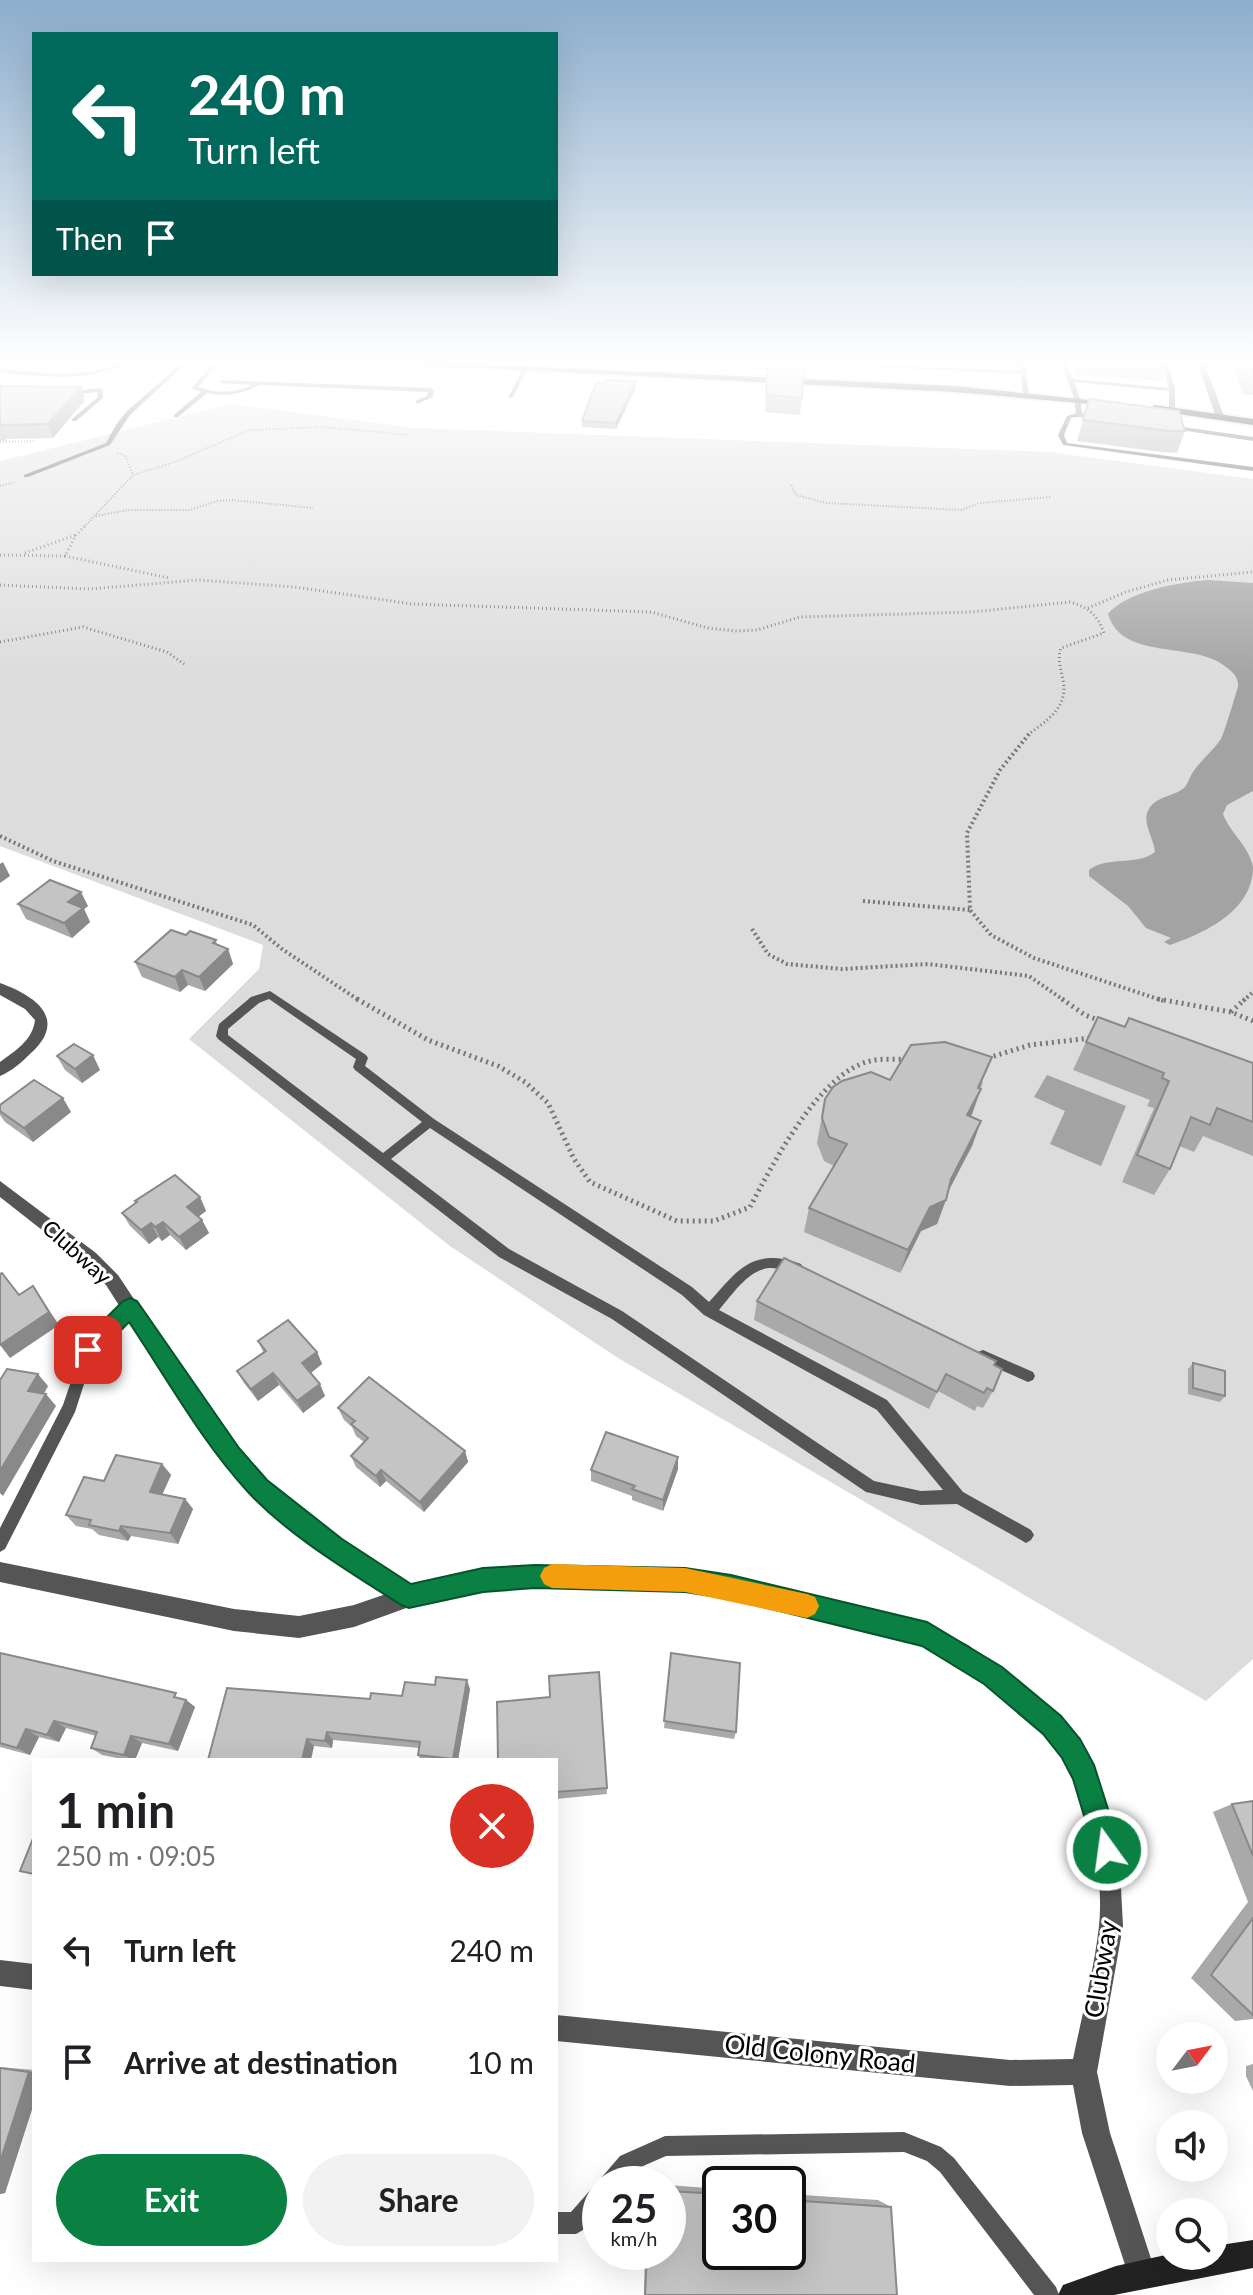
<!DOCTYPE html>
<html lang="en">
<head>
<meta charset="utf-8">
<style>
  :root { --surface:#fff; --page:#f2f2f2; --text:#202124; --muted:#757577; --accent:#0b8043 }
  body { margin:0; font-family:Lato,sans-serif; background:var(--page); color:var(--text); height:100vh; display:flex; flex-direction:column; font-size:30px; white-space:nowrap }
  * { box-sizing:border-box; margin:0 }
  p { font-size:26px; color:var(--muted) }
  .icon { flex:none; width:44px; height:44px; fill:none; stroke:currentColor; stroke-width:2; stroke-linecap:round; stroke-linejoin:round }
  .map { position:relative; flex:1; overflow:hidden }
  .sheet { position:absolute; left:32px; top:1758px; width:526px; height:504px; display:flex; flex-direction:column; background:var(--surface); border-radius:0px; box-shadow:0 8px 32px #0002 }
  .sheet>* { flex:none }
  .hud { position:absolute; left:32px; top:32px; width:526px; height:244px; border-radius:0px; box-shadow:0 8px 32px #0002; background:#00695c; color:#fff; overflow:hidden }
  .needle { width:52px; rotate:58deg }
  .tools { position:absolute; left:1156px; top:2022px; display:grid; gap:16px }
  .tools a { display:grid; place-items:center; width:72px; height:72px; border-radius:50%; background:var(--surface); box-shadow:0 8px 32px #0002; font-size:40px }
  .speed { position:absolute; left:582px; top:2166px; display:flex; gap:16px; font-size:40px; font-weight:700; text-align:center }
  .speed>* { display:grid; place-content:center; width:104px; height:104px; border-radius:50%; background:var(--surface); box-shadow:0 8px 32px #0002; line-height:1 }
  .speed small { font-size:20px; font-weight:400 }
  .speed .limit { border:4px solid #111; border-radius:12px; background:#fff; color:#111 }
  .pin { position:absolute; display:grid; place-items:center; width:68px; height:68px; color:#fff; margin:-34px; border-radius:16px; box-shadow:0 4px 12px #0006 }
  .me { position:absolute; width:88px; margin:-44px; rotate:346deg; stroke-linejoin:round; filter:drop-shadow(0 0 6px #0008) }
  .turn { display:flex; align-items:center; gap:28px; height:168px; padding:0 24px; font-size:36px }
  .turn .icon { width:104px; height:104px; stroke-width:2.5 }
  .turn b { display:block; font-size:56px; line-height:68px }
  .then { display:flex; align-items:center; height:76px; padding:0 24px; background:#0003; gap:16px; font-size:30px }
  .round { display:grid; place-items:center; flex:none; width:84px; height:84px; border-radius:42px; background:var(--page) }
  .overview { display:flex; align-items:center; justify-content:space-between; height:136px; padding:0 24px }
  h1 { font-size:48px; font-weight:700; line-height:60px }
  .cta { display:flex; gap:16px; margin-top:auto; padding:16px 24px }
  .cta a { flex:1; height:92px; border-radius:48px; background:var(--accent); color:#fff; font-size:32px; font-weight:700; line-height:92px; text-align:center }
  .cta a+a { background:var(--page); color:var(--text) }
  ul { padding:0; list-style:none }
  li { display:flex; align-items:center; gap:24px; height:112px; padding:0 24px }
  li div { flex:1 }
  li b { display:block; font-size:30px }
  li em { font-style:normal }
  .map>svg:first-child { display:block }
</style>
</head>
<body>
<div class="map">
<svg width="1253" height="2295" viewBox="0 0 1253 2295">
  <rect width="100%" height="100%" fill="#fff"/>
  <path fill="#dcdcdc" d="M231 404 415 428 1049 452 1253 479V1659L1206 1701 618 1358 450 1246 189 1039 259 969 263 945 0 846V461Z"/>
  <g fill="#a3a3a3">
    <path d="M1208 580 1253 583V791L1227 805 1223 814C1230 833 1249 846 1253 867 1253 912 1202 934 1170 945L1164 942 1171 938 1146 928 1128 906 1089 876V870C1109 855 1135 867 1155 852 1154 839 1142 823 1148 811 1155 796 1173 797 1184 788 1188 784 1190 776 1193 772 1201 760 1213 751 1221 739 1223 736 1237 691 1238 686 1239 678 1232 671 1226 667 1194 640 1122 662 1108 614 1127 591 1180 582 1208 580Z"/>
    <path d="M1047 1075 1126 1106 1101 1166 1050 1144 1065 1111 1034 1097Z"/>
  </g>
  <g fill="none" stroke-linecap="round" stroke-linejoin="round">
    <g stroke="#dbdbdb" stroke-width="4">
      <g id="primary">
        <path d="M323 360H391L954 386 1119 403 1114 406 954 392Z"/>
        <path d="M1154 405 1253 419V425L1151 410Z"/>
      </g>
    </g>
    <g stroke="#777" stroke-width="2" stroke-dasharray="1 2" stroke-linecap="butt">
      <path d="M0 442 36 441"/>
      <path d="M117 453 125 455 133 475"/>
      <path d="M791 485 796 495 827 503 961 510 980 503 1051 497"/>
      <path d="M0 486 15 482"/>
      <path d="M96 516 128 510H190L217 501 232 500 313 508"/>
      <path d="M84 527 133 475 175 462 249 430 324 427 410 435"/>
    </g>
    <g stroke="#777" stroke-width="3" stroke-dasharray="1 3" stroke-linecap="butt">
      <path d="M25 553 76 535"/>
      <path d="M0 555 65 556 76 535 86 525"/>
      <path d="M65 556 169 578"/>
      <path d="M0 585 89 589 198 580 295 587 412 604 651 612 708 628 736 631 757 630 800 617 972 612 1070 602C1088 607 1098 615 1104 633L1061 648C1057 659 1061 669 1063 680 1069 708 1045 722 1026 736"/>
      <path d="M1088 608 1126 592 1168 580 1253 572"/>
      <path d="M0 642 83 627 167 652 184 664"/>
    </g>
    <g stroke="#777" stroke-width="4" stroke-dasharray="2 3" stroke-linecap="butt">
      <path d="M1029 734 1000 770 967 833 970 910 991 935 1034 958 1164 1001"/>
      <path d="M0 836 53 861 253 925 282 949 360 1001"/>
      <path d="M863 901 970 910"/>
      <path d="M752 929 768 954 787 964 842 969 928 964 1029 976 1065 1001"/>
      <path d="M1243 1001 1253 992"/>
    </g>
    <g stroke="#777" stroke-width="5" stroke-dasharray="2 4" stroke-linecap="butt">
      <path d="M357 999 428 1040 498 1066 525 1082 548 1103 574 1159 590 1182 677 1221H714L750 1207C773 1164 819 1073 870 1061 881 1058 895 1060 907 1059"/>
      <path d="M1062 999 1085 1015 1101 1021"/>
      <path d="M1158 999 1231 1012 1253 1021"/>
      <path d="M1231 1012 1245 999"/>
      <path d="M988 1058 1030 1045 1091 1038"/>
    </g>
    <g fill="#555" fill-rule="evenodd">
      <path d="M125 360H132C93 384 44 376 0 373V369C42 372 86 380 125 360Z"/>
      <path d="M185 360H190L130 415 110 445 28 477H24V475L106 443 116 425 126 412Z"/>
      <path d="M225 360H233L214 368 198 387C217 394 234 393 252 385L219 383 221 380 431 388 434 390 433 397 417 404 415 401 427 396 428 392 260 385C243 394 226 397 207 393L178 417H174V415L201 392 192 388 210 366Z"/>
      <path d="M972 360 1020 361 1025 365 1029 394 1026 396 1023 394 1021 374 833 365 836 363 1020 371 1019 366 1017 364Z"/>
      <path d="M1060 360H1066L1073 379 1169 388 1161 360H1167L1175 390V410L1172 412 1169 410V391L1074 382 1080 398 1082 413 1102 417C1093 421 1082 415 1071 418L1064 435 1067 443 1253 467V471L1063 445 1058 435 1067 416 1076 413 1074 398Z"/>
      <path d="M755 366 806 369 809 371 806 373 753 369Z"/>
      <path d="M523 368 528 369 513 397 508 398Z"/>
      <path d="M100 388 103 390V398L76 421H72V419L98 397 97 392 67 395 65 392Z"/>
      <path d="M1169 425 1253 437V441L1167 428Z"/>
      <path d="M270 991 366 1055 368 1058 365 1066 434 1119 692 1287 709 1302C739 1269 752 1247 801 1264L803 1268 801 1272C790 1274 780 1267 769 1268 748 1270 732 1295 719 1310L887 1400 963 1492 1031 1530 1034 1535 1031 1540 1026 1543 1021 1540 957 1504 921 1505 866 1492 612 1319 499 1257 218 1039 216 1036 219 1024 251 997ZM269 999 356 1059 353 1067 355 1070 422 1122 383 1153 228 1035V1029L259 1003ZM430 1128 682 1295 704 1315 877 1410 943 1490 921 1491 874 1481 622 1311 509 1249 391 1159Z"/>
      <path d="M130 1301 135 1303 137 1307 135 1311 94 1353 75 1412 5 1549 0 1552V1528L63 1405 83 1346 125 1303Z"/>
      <path d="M983 1350 1033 1372 1035 1376 1033 1380 1028 1382 978 1360 976 1356 978 1352Z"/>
      <path d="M904 2132 941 2147 954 2158 1056 2287 1059 2295H1034L940 2172 927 2161 904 2152 666 2156 634 2170 623 2184H600V2210L583 2230 576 2234H556V2212H571L593 2187 599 2184 602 2177 620 2156 665 2136Z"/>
    </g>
    <g fill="#555" fill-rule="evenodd">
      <path d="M1209 360H1217L1207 369 1224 417 1220 419 1216 417 1199 368Z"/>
      <path d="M0 983C36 996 68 1019 31 1053 22 1062 12 1071 0 1076V1062C15 1051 33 1040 35 1020L25 1009 0 995Z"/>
      <path d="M0 1181 96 1253 118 1275 205 1406 243 1455 280 1494 336 1538 411 1585 483 1570 581 1565 685 1570 731 1577 927 1624 968 1645 1039 1697 1079 1740 1093 1766 1119 1850 1123 1926 1097 2072 1110 2133 1156 2274 1152 2284 1142 2288 1132 2284 1128 2274 1082 2133 1073 2085 1010 2086 556 2041V2015L1010 2060 1073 2059C1082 2015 1094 1970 1099 1926 1104 1876 1091 1796 1062 1755 1030 1710 971 1671 924 1645L731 1597 685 1590 581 1585 483 1590 409 1607 354 1627 299 1638 234 1631 0 1582V1562L234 1609 299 1616 354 1605 386 1594 302 1539 250 1492 191 1418 106 1285 84 1263 0 1197Z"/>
      <path d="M0 1960 34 1964V1990L0 1986Z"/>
    </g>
    <path fill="#222" fill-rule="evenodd" d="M1253 2240V2268L1114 2295H1058L1063 2285 1116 2266 1170 2254V2256H1214V2246Z"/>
    <use href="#primary" fill="#000" fill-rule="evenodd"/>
  </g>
  <g fill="#a9a9a9">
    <path d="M767 360H804V366L766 364Z"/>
    <path d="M1073 360H1166L1167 364 1162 381 1075 375Z"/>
    <path d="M1240 360H1253V395L1243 394 1235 373Z"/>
    <path d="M767 368 804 370 800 415 765 412Z"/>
    <path d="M636 381V387L616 429 582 427V421L604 384Z"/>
    <path d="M0 386 85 400 53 438 6 439 7 441H0Z"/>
    <path d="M1089 399 1185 431 1177 453 1162 452 1077 441Z"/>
    <path d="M18 904 88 906 84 909 90 922 72 938 26 919Z"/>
    <path d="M186 935 216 940 217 945 228 949 233 964 205 991 188 985 180 992 142 977 135 962Z"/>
    <path d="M1125 1027 1253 1063V1156L1203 1136 1194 1152 1179 1146 1170 1169 1154 1195 1122 1182 1154 1108 1147 1106 1150 1100 1073 1070 1086 1042Z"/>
    <path d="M57 1056 100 1070 82 1083 65 1070Z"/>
    <path d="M890 1080 983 1082 971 1117 981 1121 972 1146 948 1192 937 1224 921 1231 900 1273 804 1232 809 1208 834 1166 824 1161 817 1143 825 1099Z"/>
    <path d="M0 1105 71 1112 33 1142 5 1122 0 1115Z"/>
    <path d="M200 1197 206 1211 198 1217 202 1220 209 1233 186 1250 170 1235 162 1241 158 1237 149 1244 130 1226 122 1213Z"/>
    <path d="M757 1301 994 1365 993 1391 983 1408 977 1406 975 1411 938 1391 929 1409 754 1320Z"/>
    <path d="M258 1341 317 1352 322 1364 311 1373 325 1396 303 1413 279 1385 258 1401 244 1383 237 1371 263 1352Z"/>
    <path d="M1193 1363 1225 1396 1220 1402 1188 1394V1369Z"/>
    <path d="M338 1408 465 1451 468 1462 424 1512 386 1481 380 1487 356 1467 351 1456 364 1442 356 1436 352 1427 344 1420Z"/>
    <path d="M678 1457V1469L663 1511 632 1500V1496L591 1481V1470Z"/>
    <path d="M162 1464 171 1475 162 1494 185 1499 193 1509 178 1544 131 1536 128 1541 99 1535 92 1529 76 1526 66 1515 104 1481Z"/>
    <path d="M0 1653 186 1700 195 1707 178 1751 142 1743 135 1760H127L102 1755 91 1748 96 1736 66 1728 59 1742 39 1737 30 1755 0 1747Z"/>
    <path d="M671 1653 736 1732 734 1739 664 1728Z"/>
    <path d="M599 1672 607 1794 556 1799V1760L550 1697Z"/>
    <path d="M435 1685 470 1689 458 1760H421L418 1755 419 1748 333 1740 332 1748 314 1746 208 1760 370 1699 402 1696Z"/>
    <path d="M1253 1801V2019L1235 2021 1191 1978 1248 1902 1213 1812 1232 1804Z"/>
    <path d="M1253 2064V2091L1246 2076V2066Z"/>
    <path d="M0 2067 34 2070V2103L5 2193 0 2194Z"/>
    <path d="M668 2185 720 2189V2252H788V2194L878 2200 891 2207 897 2295H644L645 2252H668Z"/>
  </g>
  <g fill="#898989">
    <path d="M636 381V387L616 429V423Z"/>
    <path d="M81 387 85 400 53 438 48 424Z"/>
    <path d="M3 862 10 876 0 883V864Z"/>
    <path d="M81 892 88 906 84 909 90 922 72 938 64 923 68 902Z"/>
    <path d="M228 949 233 964 205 991 199 977Z"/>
    <path d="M182 970 188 985 180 992 175 977Z"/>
    <path d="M93 1055 100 1070 82 1083 75 1069Z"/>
    <path d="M992 1057 973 1103 981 1089 972 1114 958 1140 967 1115Z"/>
    <path d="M63 1098 71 1112 33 1142 24 1128Z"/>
    <path d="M981 1121 972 1146 943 1201 946 1200 937 1224 921 1231 900 1273 908 1250 930 1207 951 1179Z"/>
    <path d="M200 1197 206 1211 194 1220 187 1207Z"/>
    <path d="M202 1220 209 1233 186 1250 179 1237Z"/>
    <path d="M163 1222 170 1235 162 1241 155 1227Z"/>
    <path d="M151 1223 158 1237 149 1244 141 1230Z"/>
    <path d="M33 1286 59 1325 10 1358 0 1345Z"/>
    <path d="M317 1352 322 1364 308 1375 302 1363Z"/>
    <path d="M273 1373 279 1385 258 1401 251 1389Z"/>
    <path d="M38 1374 48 1386 39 1403 28 1391Z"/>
    <path d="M320 1384 325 1396 303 1413 297 1401Z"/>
    <path d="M46 1394 56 1406 3 1496 0 1493V1471Z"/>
    <path d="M465 1451 468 1462 424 1512 420 1502Z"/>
    <path d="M678 1457V1469L663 1511V1500Z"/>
    <path d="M162 1464 171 1475 159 1502 150 1492Z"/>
    <path d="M381 1470 386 1481 380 1487 376 1476Z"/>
    <path d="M185 1499 193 1509 178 1544 170 1533Z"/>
    <path d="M121 1526 131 1536 128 1541 119 1531Z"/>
    <path d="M467 1680 470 1689 458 1760H454Z"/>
    <path d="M186 1700 195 1707 178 1751 169 1744Z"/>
    <path d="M54 1721 66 1728 59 1742 47 1735Z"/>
    <path d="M26 1729 39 1737 30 1755 17 1748Z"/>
    <path d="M327 1732 333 1740 332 1748 325 1741Z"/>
    <path d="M131 1736 142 1743 135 1760H132L124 1755Z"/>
    <path d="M307 1739 314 1746 311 1760H302Z"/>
    <path d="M29 2072H34V2103L5 2193 0 2194V2162Z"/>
  </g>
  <g fill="#c4c4c4" stroke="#898989" stroke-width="2">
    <path d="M1110 360H1166L1167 364Z"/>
    <path d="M1242 360H1253V378H1249Z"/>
    <path d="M767 368 804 370 802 398 766 395Z"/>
    <path d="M606 380 636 381 616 423 582 421 596 383 604 384Z"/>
    <path d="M0 386 81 387 48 424 0 425 2 427H0Z"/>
    <path d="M1089 399 1179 411 1185 431H1169L1083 420Z"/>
    <path d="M50 880 81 892 68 902 83 908 64 923 18 904Z"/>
    <path d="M171 930 186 935 190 931 216 940 213 943 228 949 199 977 182 970 175 977 135 962Z"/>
    <path d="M1098 1017 1125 1027 1129 1018 1253 1063V1122L1217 1108 1210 1125 1191 1117 1170 1169 1137 1155 1169 1081 1162 1078 1164 1073 1086 1042Z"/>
    <path d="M945 1042 992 1057 978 1088 981 1089 967 1115 981 1121 951 1179 946 1200 930 1207 908 1250 809 1208 847 1144 829 1137 822 1118 825 1099 833 1087 842 1081 871 1072 890 1080 911 1045Z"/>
    <path d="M74 1044 93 1055 75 1069 57 1056Z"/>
    <path d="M34 1080 63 1098 24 1128 0 1111V1105Z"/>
    <path d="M175 1175 200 1197 187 1207 202 1220 179 1237 163 1222 155 1227 151 1223 141 1230 122 1213 137 1202 135 1201Z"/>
    <path d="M784 1258 996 1361 994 1365 1002 1369 993 1391 987 1388 984 1393 946 1374 937 1392 757 1301Z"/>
    <path d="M2 1273 19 1295 33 1286 49 1312 0 1345V1274Z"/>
    <path d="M288 1320 317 1352 302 1363 320 1384 297 1401 273 1373 251 1389 237 1371 266 1351 258 1341Z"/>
    <path d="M1193 1363 1225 1371V1396L1193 1388Z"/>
    <path d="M7 1369 38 1374 28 1391 46 1394 0 1471V1380Z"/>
    <path d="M369 1377 465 1451 420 1502 381 1470 376 1476 351 1456 368 1438 351 1424 355 1421 338 1408Z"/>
    <path d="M606 1432 678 1457 663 1500 632 1489 635 1486 591 1470Z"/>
    <path d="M116 1455 162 1464 150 1492 185 1499 170 1533 121 1526 119 1531 89 1525 91 1520 66 1515 84 1477 104 1481Z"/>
    <path d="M0 1653 176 1693 174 1697 186 1700 169 1744 131 1736 124 1755 91 1748 97 1732 54 1721 47 1735 26 1729 17 1748 0 1743Z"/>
    <path d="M671 1653 740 1663 736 1732 664 1721Z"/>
    <path d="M599 1672 607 1788 556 1792V1760H498L497 1702 550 1697 549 1676Z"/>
    <path d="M436 1677 467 1680 453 1759 418 1755 420 1742 327 1732 325 1741 307 1739 302 1760H208L227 1688 370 1699 371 1693 402 1696 405 1682 435 1685Z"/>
    <path d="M1253 1801V1856L1232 1804Z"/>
    <path d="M34 1836V1874L20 1871Z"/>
    <path d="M1253 1918V2015L1211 1975Z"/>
    <path d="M0 2068 29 2072 0 2162Z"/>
    <path d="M668 2191 720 2194V2252H788V2200L891 2207 897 2295H645L647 2252H668Z"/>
  </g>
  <linearGradient id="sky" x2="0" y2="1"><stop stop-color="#8cadcc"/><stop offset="0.53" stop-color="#fff"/><stop offset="1" stop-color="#fff" stop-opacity="0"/></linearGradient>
  <rect width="1253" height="682" fill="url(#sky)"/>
  <path fill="#0b8043" stroke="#07532c" stroke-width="2" d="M130 1298 137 1301 239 1448 267 1480 342 1539 411 1584 483 1568 535 1565 685 1568 731 1575 927 1622 1002 1667 1061 1716 1080 1739 1094 1765 1121 1850 1117 1859 1107 1863 1097 1859 1073 1779 1062 1758 1043 1734 984 1684 922 1646 731 1599 685 1592 535 1588 483 1592 409 1608 401 1605C350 1572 290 1537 248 1492 202 1442 167 1379 129 1322L96 1356 88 1359 81 1356 78 1350 81 1343 123 1301Z"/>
  <path fill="#f59e0b" d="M552 1564 685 1568 807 1594 815 1597 819 1606 815 1614 807 1618 685 1592 552 1588 544 1584 540 1576 544 1568Z"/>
  <g text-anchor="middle" stroke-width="6" stroke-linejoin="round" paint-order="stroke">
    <g font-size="22" fill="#000" stroke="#fff">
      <text transform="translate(77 1252) rotate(42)" y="8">Clubway</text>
    </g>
    <g font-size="26" fill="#000" stroke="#fff">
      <text transform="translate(1101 1969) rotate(-81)" y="9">Clubway</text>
      <text transform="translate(820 2054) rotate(6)" y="9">Old Colony Road</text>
    </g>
  </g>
</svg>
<div class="tools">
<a><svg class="needle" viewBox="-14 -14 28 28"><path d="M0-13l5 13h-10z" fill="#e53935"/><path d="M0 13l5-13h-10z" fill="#757577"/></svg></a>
<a><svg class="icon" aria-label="sound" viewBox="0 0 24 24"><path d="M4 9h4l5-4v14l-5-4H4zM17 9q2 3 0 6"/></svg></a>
<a><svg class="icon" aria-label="search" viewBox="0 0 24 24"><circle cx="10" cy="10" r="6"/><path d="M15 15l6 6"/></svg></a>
</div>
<div class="speed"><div>25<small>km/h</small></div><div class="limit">30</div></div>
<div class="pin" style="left:88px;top:1350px;background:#d93025"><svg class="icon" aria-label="arrive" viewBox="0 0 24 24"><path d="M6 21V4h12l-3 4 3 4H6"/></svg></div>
<svg class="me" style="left:1107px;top:1850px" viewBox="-20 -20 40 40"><circle r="17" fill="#0b8043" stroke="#fff" stroke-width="3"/><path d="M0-11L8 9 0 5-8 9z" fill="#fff"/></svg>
<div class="hud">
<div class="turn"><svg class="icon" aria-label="left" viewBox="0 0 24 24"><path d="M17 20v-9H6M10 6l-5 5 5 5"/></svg><div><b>240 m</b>Turn left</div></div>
<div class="then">Then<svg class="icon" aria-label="arrive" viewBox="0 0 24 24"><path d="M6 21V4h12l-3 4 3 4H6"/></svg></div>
</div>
<section class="sheet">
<div class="overview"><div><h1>1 min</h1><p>250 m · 09:05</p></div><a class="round" style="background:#d93025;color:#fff"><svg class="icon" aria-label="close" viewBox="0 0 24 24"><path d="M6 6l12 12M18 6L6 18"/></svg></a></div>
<ul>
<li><svg class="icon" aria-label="left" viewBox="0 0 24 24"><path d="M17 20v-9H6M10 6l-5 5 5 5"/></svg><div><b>Turn left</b></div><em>240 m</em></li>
<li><svg class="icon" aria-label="arrive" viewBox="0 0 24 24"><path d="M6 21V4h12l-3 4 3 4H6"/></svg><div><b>Arrive at destination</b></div><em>10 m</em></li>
</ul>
<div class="cta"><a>Exit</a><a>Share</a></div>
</section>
</div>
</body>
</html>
